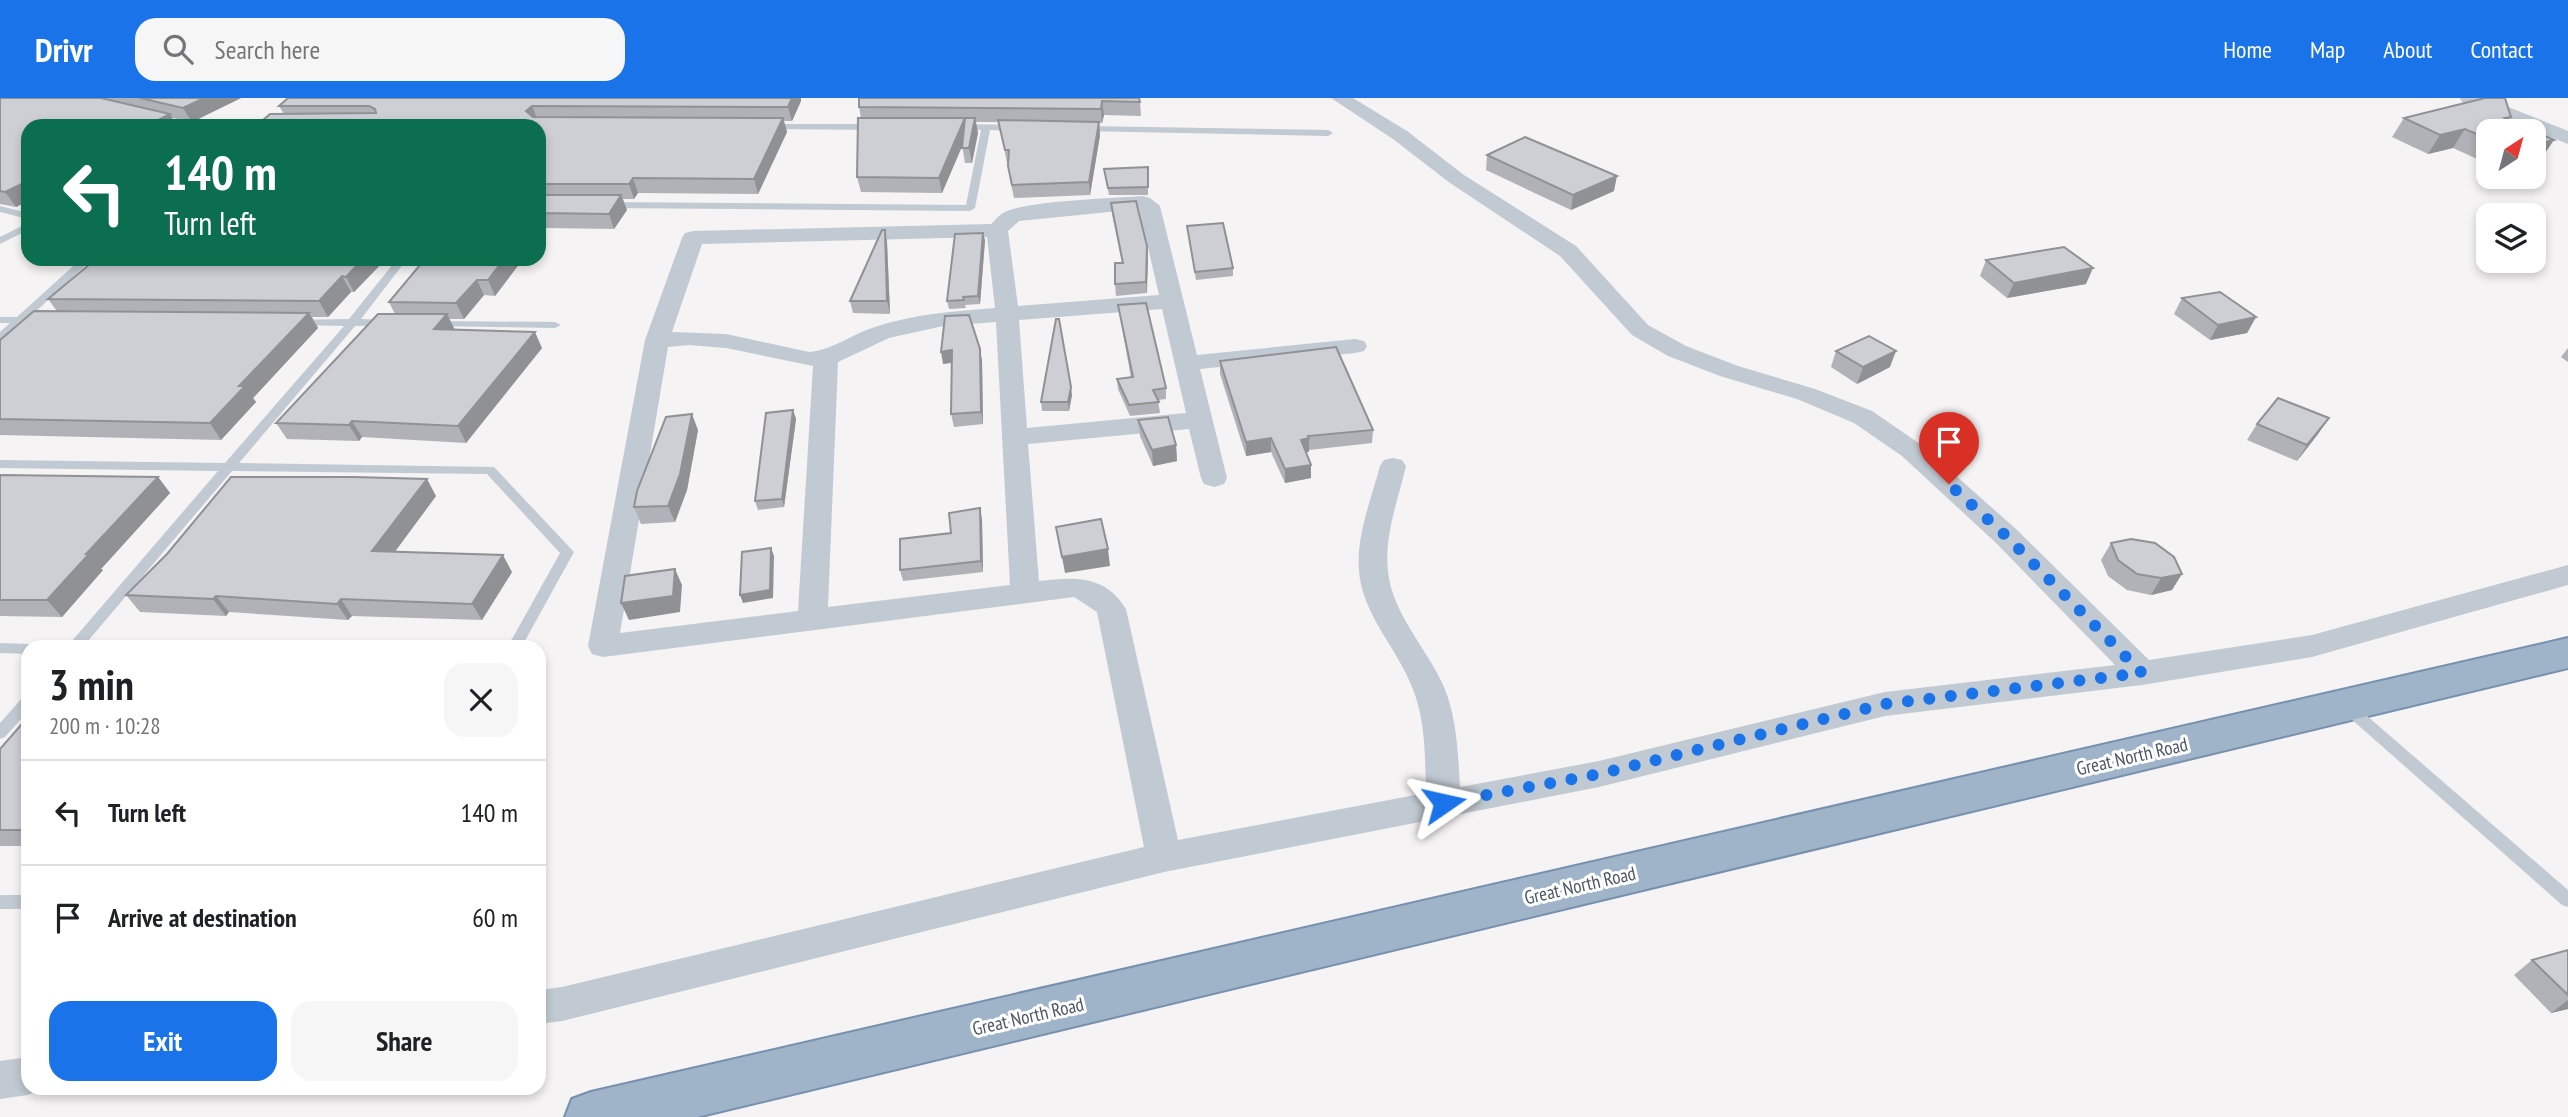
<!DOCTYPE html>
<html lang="en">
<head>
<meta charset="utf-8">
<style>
  :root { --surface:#fff; --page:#f6f6f6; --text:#202124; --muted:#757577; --line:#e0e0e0; --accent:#1a73e8 }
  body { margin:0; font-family:"PT Sans Narrow",sans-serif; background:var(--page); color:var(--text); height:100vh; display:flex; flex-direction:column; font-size:26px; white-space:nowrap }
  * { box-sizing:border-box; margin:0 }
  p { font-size:23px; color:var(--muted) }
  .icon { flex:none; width:38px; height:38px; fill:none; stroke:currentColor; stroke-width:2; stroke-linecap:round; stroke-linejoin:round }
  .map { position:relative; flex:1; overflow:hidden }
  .side { position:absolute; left:21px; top:542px; width:525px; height:455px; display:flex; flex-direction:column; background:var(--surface); border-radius:21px; box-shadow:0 4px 10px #0003 }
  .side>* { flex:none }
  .banner { position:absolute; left:21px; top:21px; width:525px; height:147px; border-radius:21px; box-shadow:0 4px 10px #0003; background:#0b6e4f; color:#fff; overflow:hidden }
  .needle { width:46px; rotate:36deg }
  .fabs { position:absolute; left:2476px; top:21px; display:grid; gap:14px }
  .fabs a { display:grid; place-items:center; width:70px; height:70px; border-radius:14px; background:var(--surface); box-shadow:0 4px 10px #0003; font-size:35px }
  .pin { position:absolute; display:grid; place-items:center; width:60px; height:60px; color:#fff; margin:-72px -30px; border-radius:50% 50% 50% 0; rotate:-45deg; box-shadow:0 0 7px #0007 }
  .pin .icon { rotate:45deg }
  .me { position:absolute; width:77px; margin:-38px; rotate:79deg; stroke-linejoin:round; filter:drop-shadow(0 0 5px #0008) }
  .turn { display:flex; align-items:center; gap:24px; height:147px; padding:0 28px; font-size:32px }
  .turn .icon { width:91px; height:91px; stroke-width:2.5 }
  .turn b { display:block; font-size:49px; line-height:60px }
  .round { display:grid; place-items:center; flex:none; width:74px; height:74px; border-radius:21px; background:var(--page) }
  .overview { display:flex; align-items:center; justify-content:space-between; height:119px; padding:0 28px }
  h1 { font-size:42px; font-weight:700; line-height:52px }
  .cta { display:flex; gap:14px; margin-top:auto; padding:14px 28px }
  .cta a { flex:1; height:80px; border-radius:21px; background:var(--accent); color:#fff; font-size:28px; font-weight:700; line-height:80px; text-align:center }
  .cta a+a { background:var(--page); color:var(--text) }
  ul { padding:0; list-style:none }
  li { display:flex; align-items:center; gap:21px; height:105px; padding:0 28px; border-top:2px solid var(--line) }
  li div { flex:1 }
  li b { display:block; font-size:26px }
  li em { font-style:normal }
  header { display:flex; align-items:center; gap:42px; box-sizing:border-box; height:98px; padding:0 35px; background:var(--accent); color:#fff }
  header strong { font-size:33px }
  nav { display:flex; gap:38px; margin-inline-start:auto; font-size:24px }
  .search { width:490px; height:63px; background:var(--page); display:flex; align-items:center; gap:18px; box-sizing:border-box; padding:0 24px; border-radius:21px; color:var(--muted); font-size:26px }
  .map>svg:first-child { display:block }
</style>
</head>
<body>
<header>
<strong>Drivr</strong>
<div class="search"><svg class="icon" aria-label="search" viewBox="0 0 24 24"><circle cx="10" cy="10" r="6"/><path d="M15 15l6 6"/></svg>Search here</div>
<nav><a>Home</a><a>Map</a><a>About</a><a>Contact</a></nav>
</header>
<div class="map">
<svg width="2568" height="1019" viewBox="0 0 2568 1019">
  <rect width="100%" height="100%" fill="#f5f3f3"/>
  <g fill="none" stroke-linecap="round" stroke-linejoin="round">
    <g stroke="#7690ad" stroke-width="4">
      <path id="trunk" d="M2568 540V570L697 1019H565L572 1001 591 994Z"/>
    </g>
    <g fill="#c1cad2" fill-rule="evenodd">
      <path d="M158 18 194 26 196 28H178L155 23 153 21Z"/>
      <path d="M247 25H273L278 28H242Z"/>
      <path d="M768 26H877L882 29 877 32 765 31 763 29Z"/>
      <path d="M960 26 1017 27 1022 30 1017 33 990 32 975 110 970 113 607 110 602 107 607 104 966 107 981 32 957 31V27Z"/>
      <path d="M1083 28 1328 32 1333 35 1328 38 1080 33V29Z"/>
      <path d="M0 108 28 115V121L0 114Z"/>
      <path d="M28 125V132L0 146V139Z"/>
      <path d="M81 161H92L30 219 45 220V224L23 225 0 243V234L10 225H0V219H17Z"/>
      <path d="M397 161H407L361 221 387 222 391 223V227L355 228 239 365 494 369 574 454 521 550H507L560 455 487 376 232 373 82 550H66L218 373 0 370V362L225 365 344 228 295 227 291 226V222L349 221Z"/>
      <path d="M435 223 555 224 561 227 555 230 431 228 429 226Z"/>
      <path d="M0 545 28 546 34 550H28V556L0 555Z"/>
      <path d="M28 597V613L5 639 0 641V625L23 599Z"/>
      <path d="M2346 602 2351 604 2568 792V809L2562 807 2341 612 2339 608 2341 604Z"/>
      <rect x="0" y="797" width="28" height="14"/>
    </g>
    <g fill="#c1cad2" fill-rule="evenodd">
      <path d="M1331 0H1353L1407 33 1464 77 1576 148 1648 227 1686 248 1738 268 1815 291 1872 313 1920 346 2016 431 2149 562 2312 537 2568 467V487L2312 559 2142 587 1885 618 1599 689 1164 774 562 923 539 926V892L562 889 1144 749 1097 514 1074 499 603 559 592 556 588 548 645 242 682 140 685 135 693 133 991 126C995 122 999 117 1003 115 1021 103 1117 100 1143 98L1150 100 1160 108 1197 257 1355 241 1364 243 1367 248 1364 253 1355 255 1200 271 1227 380 1224 386 1214 389 1204 386 1201 380 1189 331 1028 346 1039 483C1073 479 1105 476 1126 511L1178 742 1426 695C1425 660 1426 622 1412 589 1397 550 1362 516 1359 473 1356 438 1371 402 1380 368L1384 362 1393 360 1402 362 1406 368C1398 402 1384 438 1388 473 1392 516 1427 550 1444 589 1457 620 1458 656 1460 689L1599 663 1885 594 2115 567 1996 445 1902 358 1854 325 1797 301 1720 278 1668 258 1632 237 1560 158 1450 85 1393 41ZM1139 111 1159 197 1018 208 1008 133 1019 123ZM987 139 995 210C955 213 914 216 875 229 852 236 833 252 809 254L726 236 672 234 702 146ZM1162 211 1186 315 1027 330 1019 222ZM996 224 1010 487 828 509 838 264 889 240 943 228ZM689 247 726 250 813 268 798 513 620 535 668 249Z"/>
      <path d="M2460 0H2486L2568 33V46L2462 4Z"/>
      <path d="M28 959V990L42 991 28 997 0 1001V963Z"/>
    </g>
    <use href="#trunk" fill="#9fb4c9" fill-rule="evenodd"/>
  </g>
  <g fill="#b0b2b7">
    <path d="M0 0H241L192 24 173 20 28 28V103L16 109 0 106Z"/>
    <path d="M859 0 1140 4 1141 18 1104 17 1102 25H1099L1100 37 1090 97 1014 100 1010 81 1008 65H1007L999 24H976L978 35 972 65H965L962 47 942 95 861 94 857 79 861 20 859 9Z"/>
    <path d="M801 3 792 23H784L787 34 758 96 638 95 634 101H623L627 112 614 131 546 130 539 140V28L284 16 279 8Z"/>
    <path d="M2404 20 2509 22 2541 61 2488 33V66L2453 50 2428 56 2392 39Z"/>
    <path d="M1487 57 1614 93 1571 112 1486 72Z"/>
    <path d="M1104 71 1148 77V97H1109Z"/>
    <path d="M1111 105 1147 148V195L1116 198 1115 186 1122 165 1112 116Z"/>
    <path d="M1187 128 1233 170V178L1196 182Z"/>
    <path d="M985 142 980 206 965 207 966 210 949 211 947 203Z"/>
    <path d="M887 144 890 216 853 215 850 203Z"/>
    <path d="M386 161 354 194H351L328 219H312L318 230 253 300 256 304 221 342 0 337V242L57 213 48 201Z"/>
    <path d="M425 161H523L495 198 484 197 464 221H449L455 232 542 250 466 345 362 339 359 343 287 341 276 325 395 216 389 204Z"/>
    <path d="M1986 162 2086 186 2007 200 1980 178Z"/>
    <path d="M2182 200 2256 219 2247 235 2210 242 2174 216Z"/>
    <path d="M1118 207 1166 290V301L1158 302 1160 315 1130 318 1118 291 1117 281 1131 280Z"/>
    <path d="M969 217 982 263 983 326 954 329 951 316 952 265 943 266Z"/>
    <path d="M2568 250V264L2561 259Z"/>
    <path d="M1836 253 1890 269 1857 286 1831 269Z"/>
    <path d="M1220 263 1373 332 1372 345 1309 352V354H1306L1311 367V380L1285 385 1271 354 1246 358 1220 276Z"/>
    <path d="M1072 297 1069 313H1042L1041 304Z"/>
    <path d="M793 312 796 321 784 409 758 412 755 403Z"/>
    <path d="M2329 320 2318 336 2297 363 2247 342 2257 326Z"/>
    <path d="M1138 322 1176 347 1177 363 1153 368 1140 338Z"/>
    <path d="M698 332 687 392 675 424 641 426 634 409Z"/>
    <path d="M0 377 158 379 170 395 101 471 103 472 62 519 0 518Z"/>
    <path d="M436 398 394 454 512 474 482 522 352 518 348 522 229 514 226 518 140 514 126 497Z"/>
    <path d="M982 422 983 474 903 483 900 472 951 435Z"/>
    <path d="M2131 441 2172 492 2151 497 2127 492 2108 478 2101 462 2111 445Z"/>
    <path d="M28 619V748H0V651Z"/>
    <path d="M2568 852V911L2551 915 2514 877 2532 862Z"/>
  </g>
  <g fill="#909195">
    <path d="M204 0H241L192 24 183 10Z"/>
    <path d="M792 0H801V3L792 23 788 9Z"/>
    <path d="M1102 3 1104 17 1102 25 1101 11Z"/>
    <path d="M532 8 538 23 526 13Z"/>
    <path d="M170 16 177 28H147Z"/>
    <path d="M783 20 787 34 758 96 754 81Z"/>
    <path d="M965 20 968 35 942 95 939 80Z"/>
    <path d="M975 20 978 35 972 65 969 50Z"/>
    <path d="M1099 24 1100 37 1090 97 1089 84Z"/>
    <path d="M2465 31 2453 50 2428 56 2440 37Z"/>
    <path d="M2554 42 2541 61 2534 63V47Z"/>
    <path d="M1617 78 1614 93 1571 112 1573 97Z"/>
    <path d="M633 80 638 95 634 101 629 86Z"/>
    <path d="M28 83V103L16 109 5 94Z"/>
    <path d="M621 97 627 112 614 131 609 116Z"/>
    <path d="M540 115 546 130 539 140V116Z"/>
    <path d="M885 132 887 144 890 216 887 203Z"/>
    <path d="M983 135 985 142 980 206 978 198Z"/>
    <path d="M1147 148 1148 160 1147 195 1146 184Z"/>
    <path d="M363 161H386L354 194 346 179Z"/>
    <path d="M504 161H523L495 198 488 182Z"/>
    <path d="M2093 170 2086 186 2007 200 2014 185Z"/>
    <path d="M342 178 351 194 328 219 319 203Z"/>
    <path d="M477 182 484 197 464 221 456 205Z"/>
    <path d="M309 215 318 230 253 300 256 304 221 342 210 325 239 288Z"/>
    <path d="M447 216 455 232 434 231Z"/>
    <path d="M2256 219 2247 235 2210 242 2218 227Z"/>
    <path d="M535 234 542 250 466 345 458 328Z"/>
    <path d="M980 251 982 263 983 326 981 314Z"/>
    <path d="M952 252 955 264 943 266 941 254Z"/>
    <path d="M1896 253 1890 269 1857 286 1863 269Z"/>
    <path d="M1071 289 1072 297 1069 313 1068 304Z"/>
    <path d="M793 312 796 321 784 409 782 401Z"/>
    <path d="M692 316 698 332 687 392 675 424 668 408Z"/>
    <path d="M2329 320 2318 336 2297 363 2307 347Z"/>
    <path d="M352 323 362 339 359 343 349 327Z"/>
    <path d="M1271 340V354L1246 358V344Z"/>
    <path d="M1309 340V354L1301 355V342Z"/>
    <path d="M1176 347 1177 363 1153 368 1152 352Z"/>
    <path d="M1311 367V380L1285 385V371Z"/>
    <path d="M158 379 170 395 101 471 103 472 62 519 47 502 86 456Z"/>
    <path d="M427 381 436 398 383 470 372 453Z"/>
    <path d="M980 410 982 422 983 474 981 463Z"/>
    <path d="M771 450 774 458 773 500 743 505 740 497Z"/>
    <path d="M1108 451 1110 468 1065 475 1062 459Z"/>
    <path d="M503 457 512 474 482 522 472 506Z"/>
    <path d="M675 471 682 487 680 514 629 522 621 505Z"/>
    <path d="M2182 476 2172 492 2151 497 2161 480Z"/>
    <path d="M216 498 229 514 226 518 213 501Z"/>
    <path d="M341 501 352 518 348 522 337 506Z"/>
    <path d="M2568 902V911L2551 915Z"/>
  </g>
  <g fill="#cdcfd5" stroke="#909195" stroke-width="2">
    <path d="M0 0H101L170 16 147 28H28V83L5 94 0 93Z"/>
    <path d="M140 0H204L183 10Z"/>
    <path d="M288 0H792L788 9 532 8 526 13 533 19 783 20 754 81 633 80 629 86H539V28H256L270 16 376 15 375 11 369 8H279Z"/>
    <path d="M859 0H1139L1140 4 1102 3 1101 11 859 9Z"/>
    <path d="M2485 0H2505L2511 19 2505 20 2554 42 2534 47V33H2488V41L2465 31 2440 37 2404 20Z"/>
    <path d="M858 20H975L969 50H962L965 20 939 80 857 79Z"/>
    <path d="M998 22 1099 24 1089 84 1012 87 1008 68 1009 52H1005Z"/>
    <path d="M1525 39 1617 78 1573 97 1487 57Z"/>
    <path d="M1148 69V89L1108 90 1104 71Z"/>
    <path d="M539 97H621L609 116 540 115 539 116Z"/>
    <path d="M1136 103 1147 148 1146 184 1115 186V165H1123L1111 105Z"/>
    <path d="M1223 125 1233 170 1195 174 1187 128Z"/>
    <path d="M882 132H885L887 203H850Z"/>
    <path d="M983 135 978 198 963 199 964 202 947 203 955 136Z"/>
    <path d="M2064 149 2093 170 2014 185 1986 162Z"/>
    <path d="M96 161H363L346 179 342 178 319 203 48 201Z"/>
    <path d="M425 161H504L488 182H477L456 205 389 204Z"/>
    <path d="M2220 194 2256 219 2218 227 2182 200Z"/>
    <path d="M1146 205 1166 290 1153 292 1159 304 1129 307 1117 281 1133 279 1118 207Z"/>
    <path d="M34 213 309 215 239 288H245L210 325 0 321V242Z"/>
    <path d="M378 216H447L434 231 535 234 458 328 352 323 349 327 276 325Z"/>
    <path d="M969 217 980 251 981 314 951 316 952 252 941 254 945 218Z"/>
    <path d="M1056 221H1059L1071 289 1068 304H1041Z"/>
    <path d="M1869 238 1896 253 1863 269 1836 253Z"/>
    <path d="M1336 249 1373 332 1308 338 1309 340 1301 342 1311 367 1285 371 1271 340 1246 344 1220 263Z"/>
    <path d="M2278 300 2329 320 2307 347 2257 326Z"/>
    <path d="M793 312 782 401 755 403 766 315Z"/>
    <path d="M692 316 680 376 668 408 634 409 637 393 666 319Z"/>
    <path d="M1168 319 1176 347 1152 352 1138 322Z"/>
    <path d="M0 377 158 379 86 456H89L47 502H0Z"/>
    <path d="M231 379H354L427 381 372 453 503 457 472 506 341 501 337 506 216 498 213 501 126 497 167 456Z"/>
    <path d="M980 410 981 463 900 472V441L951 435 949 415Z"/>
    <path d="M1101 421 1108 451 1062 459 1056 429Z"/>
    <path d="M2131 441 2155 445 2174 459 2182 476 2161 480 2137 476 2118 462 2111 445Z"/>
    <path d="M771 450 770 492 740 497 742 454Z"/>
    <path d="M675 471 673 498 621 505 625 478Z"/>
    <path d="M28 619V732H0V651Z"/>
    <path d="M2568 852V897L2532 862Z"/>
  </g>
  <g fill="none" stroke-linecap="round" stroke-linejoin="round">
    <path stroke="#1a73e8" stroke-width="12" stroke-dasharray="0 21.6" d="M1444 705 1599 676 1885 606 2142 575 2006 438 1949 386"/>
  </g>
  <g text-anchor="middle" stroke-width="6" stroke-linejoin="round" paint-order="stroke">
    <g font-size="19" fill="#4a5661" stroke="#fff">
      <text transform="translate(2132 658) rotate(-13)" y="7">Great North Road</text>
      <text transform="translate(1580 787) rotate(-13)" y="7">Great North Road</text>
      <text transform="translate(1028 918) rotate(-13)" y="7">Great North Road</text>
    </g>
  </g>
</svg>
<div class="fabs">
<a><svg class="needle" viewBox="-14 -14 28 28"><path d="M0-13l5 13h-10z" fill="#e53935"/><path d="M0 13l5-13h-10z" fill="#757577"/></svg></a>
<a><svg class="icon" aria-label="layers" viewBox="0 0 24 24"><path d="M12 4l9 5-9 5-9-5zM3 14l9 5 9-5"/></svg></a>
</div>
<div class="pin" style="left:1949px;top:386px;background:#d93025"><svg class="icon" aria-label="arrive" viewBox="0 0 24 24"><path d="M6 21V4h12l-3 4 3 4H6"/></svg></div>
<svg class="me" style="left:1444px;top:705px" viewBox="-20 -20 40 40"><path d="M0-17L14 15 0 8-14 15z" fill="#1a73e8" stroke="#fff" stroke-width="4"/></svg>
<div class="banner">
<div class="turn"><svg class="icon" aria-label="left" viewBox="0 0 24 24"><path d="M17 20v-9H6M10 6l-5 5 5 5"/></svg><div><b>140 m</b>Turn left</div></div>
</div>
<section class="side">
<div class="overview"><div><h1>3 min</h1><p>200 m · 10:28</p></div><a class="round"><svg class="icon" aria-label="close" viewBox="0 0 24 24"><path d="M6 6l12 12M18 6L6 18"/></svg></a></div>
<ul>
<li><svg class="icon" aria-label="left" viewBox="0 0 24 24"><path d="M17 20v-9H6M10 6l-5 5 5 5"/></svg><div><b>Turn left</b></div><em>140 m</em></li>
<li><svg class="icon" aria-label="arrive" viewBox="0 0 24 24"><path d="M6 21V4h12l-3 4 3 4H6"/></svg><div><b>Arrive at destination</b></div><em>60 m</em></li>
</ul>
<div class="cta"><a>Exit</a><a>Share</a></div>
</section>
</div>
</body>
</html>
